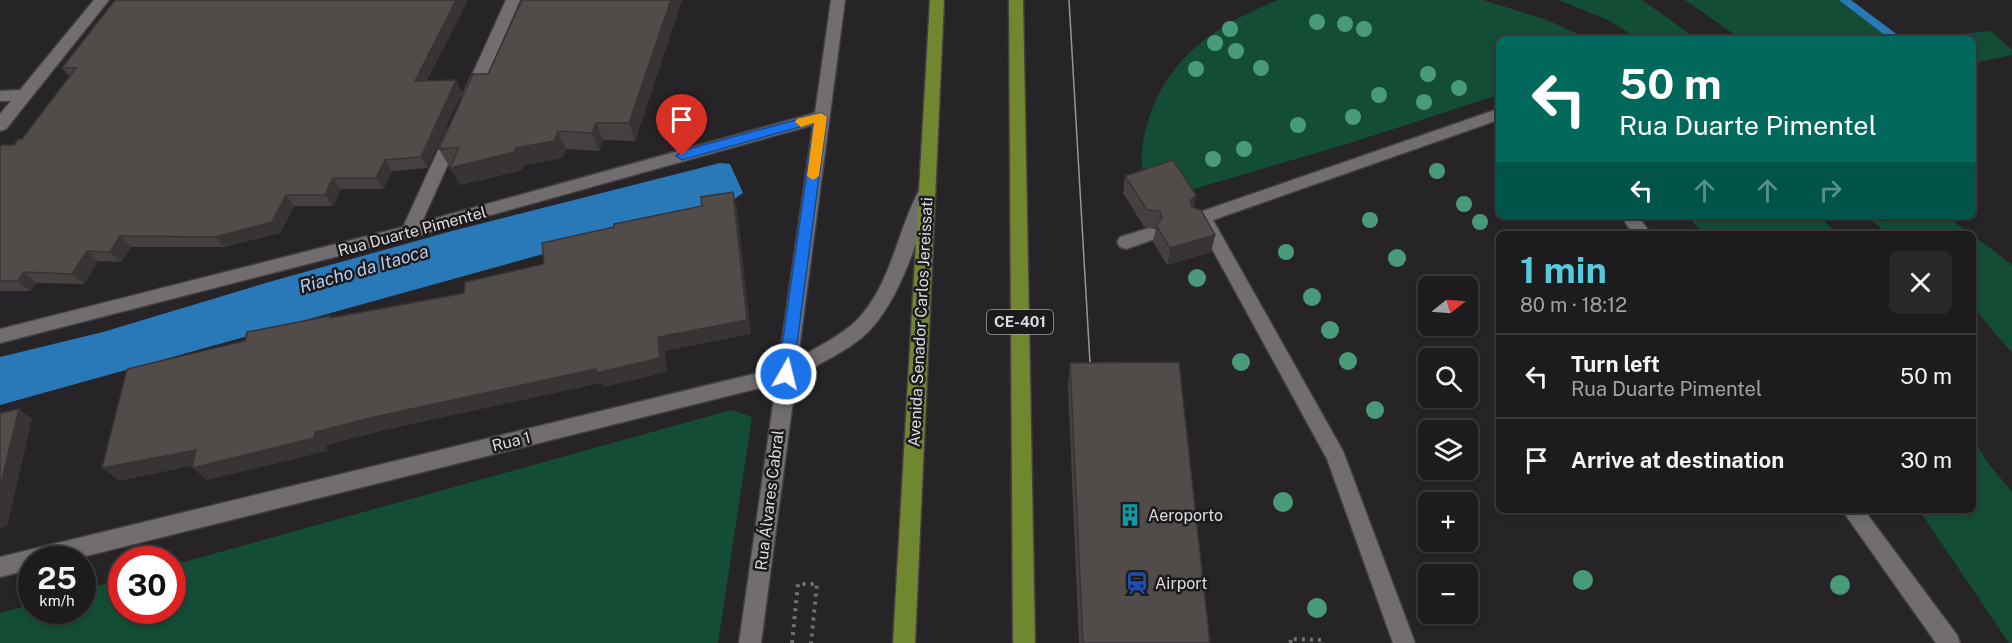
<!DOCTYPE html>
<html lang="en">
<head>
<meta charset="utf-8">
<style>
  :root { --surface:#1d1b1d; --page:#2a282a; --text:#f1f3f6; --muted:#a0a1a4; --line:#3b393b; --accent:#54cadd }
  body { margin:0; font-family:"Public Sans",sans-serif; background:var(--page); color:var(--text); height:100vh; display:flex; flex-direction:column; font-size:22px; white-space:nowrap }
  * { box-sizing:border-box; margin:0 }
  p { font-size:20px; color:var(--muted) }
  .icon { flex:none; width:33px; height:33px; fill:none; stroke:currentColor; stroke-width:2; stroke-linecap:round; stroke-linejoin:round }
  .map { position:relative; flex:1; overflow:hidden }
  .sheet { position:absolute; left:1496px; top:231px; width:480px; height:282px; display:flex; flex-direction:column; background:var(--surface); border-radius:9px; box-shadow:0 3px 9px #0003,0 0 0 2px var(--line) }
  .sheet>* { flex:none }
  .hud { position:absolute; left:1496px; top:36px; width:480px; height:183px; border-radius:9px; box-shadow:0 3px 9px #0003,0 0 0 2px var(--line); background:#00695c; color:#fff; overflow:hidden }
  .needle { width:39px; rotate:73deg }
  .controls { position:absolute; left:1418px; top:276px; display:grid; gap:12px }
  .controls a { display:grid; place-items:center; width:60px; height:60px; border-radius:9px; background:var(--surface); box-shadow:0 3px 9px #0003,0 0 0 2px var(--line); font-size:30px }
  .speed { position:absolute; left:18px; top:546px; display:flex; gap:12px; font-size:30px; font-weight:700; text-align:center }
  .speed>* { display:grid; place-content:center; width:78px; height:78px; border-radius:50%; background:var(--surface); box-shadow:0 3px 9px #0003,0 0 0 2px var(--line); line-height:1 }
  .speed small { font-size:15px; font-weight:400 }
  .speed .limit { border:9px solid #d22; background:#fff; color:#111 }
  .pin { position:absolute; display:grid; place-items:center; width:51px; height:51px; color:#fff; margin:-62px -26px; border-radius:50% 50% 50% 0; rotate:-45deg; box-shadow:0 0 6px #0007 }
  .pin .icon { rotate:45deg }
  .me { position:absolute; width:66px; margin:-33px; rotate:8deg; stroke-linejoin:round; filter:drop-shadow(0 0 4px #0008) }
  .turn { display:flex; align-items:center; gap:21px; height:126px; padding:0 24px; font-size:27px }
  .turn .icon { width:78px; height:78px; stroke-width:2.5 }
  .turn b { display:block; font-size:42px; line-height:51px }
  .lanes { display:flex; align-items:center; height:57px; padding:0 24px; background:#0003; justify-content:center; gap:30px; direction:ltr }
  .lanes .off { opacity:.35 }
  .round { display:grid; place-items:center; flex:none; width:63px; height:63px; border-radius:9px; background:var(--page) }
  .headline { display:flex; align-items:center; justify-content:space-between; height:102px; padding:0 24px }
  h1 { font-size:36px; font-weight:700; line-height:45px; color:var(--accent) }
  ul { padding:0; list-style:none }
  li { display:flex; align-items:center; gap:18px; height:84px; padding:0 24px; border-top:2px solid var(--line) }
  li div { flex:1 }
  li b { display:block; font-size:22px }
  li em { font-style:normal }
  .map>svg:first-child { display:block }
</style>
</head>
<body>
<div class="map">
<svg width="2012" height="643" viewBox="0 0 2012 643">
  <rect width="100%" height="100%" fill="#272427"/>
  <g fill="#144d36">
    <path d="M1278 0H1483L1547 20 1589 39H1498V95L1347 144 1180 193 1146 186C1139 159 1141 145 1149 118 1170 54 1219 24 1278 0Z"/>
    <path d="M1559 0H1642L1697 39H1639L1608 20Z"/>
    <path d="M1685 0H1844L1897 39H1741Z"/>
    <path d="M1991 31 2012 50V55L1973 63 1972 39H1901Z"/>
    <path d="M1687 216H1820L1837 234H1704Z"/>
    <path d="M1866 216H1946L1971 234H1888Z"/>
    <path d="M1973 235 2012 265V353L1973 307Z"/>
    <path d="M731 410 752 417 718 643H0V613L31 604 32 610H82L83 590 121 579 122 610H172L173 565Z"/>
    <path d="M1973 438 1988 463 2012 492V643H2009L1919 510H1972Z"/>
  </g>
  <path fill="#2979b9" d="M720 163 730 164 743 193 730 202 0 405V357L103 332 269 282 452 231Z"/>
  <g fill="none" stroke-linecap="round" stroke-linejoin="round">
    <path fill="#2979b9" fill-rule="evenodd" d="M1839 0H1851L1903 39H1890Z"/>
    <g stroke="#423f42" stroke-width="3">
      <g id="minor">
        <path d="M94 0H109L6 129 0 131V114L11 101H0V91L20 90Z"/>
        <path d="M506 0H520L478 97 475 101H465L462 97Z"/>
        <path d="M831 0H845L798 358C818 347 840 336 857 320 892 284 897 229 921 187H933L935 191C917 236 904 293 870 330 850 351 820 362 796 378L761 643H739L776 384 70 560H32V569L0 577V557L778 368 813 125 409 238 0 343V329L403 227 446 133 448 129H460L462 133 422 222 815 113Z"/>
        <path d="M1498 109V120L1213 220 1343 451 1415 643H1393L1327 459 1199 225 1191 223 1189 219 1191 215Z"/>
        <path d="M1621 216H1638L1651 234H1633Z"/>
        <path d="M1149 228 1155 229 1157 234 1155 239 1126 249 1120 247 1117 242 1120 237Z"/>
        <path d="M1842 510H1864L1957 635 1960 643H1936Z"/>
      </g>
    </g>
    <g stroke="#423f42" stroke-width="3">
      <g id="major">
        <path d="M930 0H944L915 643H893Z"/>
        <path d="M1009 0H1023L1035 643H1013Z"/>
      </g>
    </g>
    <g stroke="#737073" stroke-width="4" stroke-dasharray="3 5" stroke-linecap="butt">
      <path d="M792 643 798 584H817L811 643"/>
      <path d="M1291 643 1290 639 1323 640V643"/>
    </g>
    <use href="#minor" fill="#716d71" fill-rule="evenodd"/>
    <use href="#major" fill="#708730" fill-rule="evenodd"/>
    <path stroke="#999699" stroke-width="1.5" d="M1069 0 1091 380"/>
  </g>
  <g fill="#499a78">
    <circle cx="1317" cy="22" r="8"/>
    <circle cx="1345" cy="24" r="8"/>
    <circle cx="1230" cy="29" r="8"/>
    <circle cx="1364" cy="29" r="8"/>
    <circle cx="1215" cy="43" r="8"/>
    <circle cx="1236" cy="51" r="8"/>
    <circle cx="1261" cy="68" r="8"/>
    <circle cx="1196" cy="69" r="8"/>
    <circle cx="1428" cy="74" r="8"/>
    <circle cx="1459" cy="88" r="8"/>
    <circle cx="1379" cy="95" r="8"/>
    <circle cx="1424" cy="102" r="8"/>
    <circle cx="1353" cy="117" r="8"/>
    <circle cx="1298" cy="125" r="8"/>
    <circle cx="1244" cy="149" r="8"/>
    <circle cx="1213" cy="159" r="8"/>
    <circle cx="1437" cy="171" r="8"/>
    <circle cx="1464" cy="204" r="8"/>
    <circle cx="1370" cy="220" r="8"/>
    <circle cx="1480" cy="222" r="8"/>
    <circle cx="1286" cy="252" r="8"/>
    <circle cx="1397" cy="258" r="9"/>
    <circle cx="1197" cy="278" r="9"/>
    <circle cx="1312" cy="297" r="9"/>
    <circle cx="1330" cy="330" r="9"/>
    <circle cx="1348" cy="361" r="9"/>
    <circle cx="1241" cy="362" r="9"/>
    <circle cx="1375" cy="410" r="9"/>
    <circle cx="1283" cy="502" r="10"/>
    <circle cx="1583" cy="580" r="10"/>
    <circle cx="1840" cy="585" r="10"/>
    <circle cx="1317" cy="608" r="10"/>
  </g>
  <g fill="#464040">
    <path d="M468 0 427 80 462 92 427 168 392 171 383 189H341L333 206H294L280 233 224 247H131L121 262 98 261 84 284 36 283 30 291H0V146L14 145 22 139 69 76 62 68Z"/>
    <path d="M522 0H682L635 141 603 140 599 151 566 149 562 158 524 165 522 170 460 185 451 166H449L439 149 488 74Z"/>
    <path d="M1125 176 1196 195 1194 207 1215 235 1211 252 1167 265 1153 242 1156 228 1144 227 1123 193Z"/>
    <path d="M1070 363 1210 643H1079L1068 386Z"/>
  </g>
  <g fill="#393434">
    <path d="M456 0H468L421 92 415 81Z"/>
    <path d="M671 0H682L635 141 629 123Z"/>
    <path d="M456 80 462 92 427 168 421 157Z"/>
    <path d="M596 123 603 140 599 151 592 133Z"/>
    <path d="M558 131 566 149 562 158 524 165 522 170 460 185 450 168 516 148Z"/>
    <path d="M385 160 392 171 383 189 376 178Z"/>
    <path d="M333 178 341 189 333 206 325 195Z"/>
    <path d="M733 192 737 207 751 334 665 351 667 372 604 387 601 383 385 430 327 445V451L207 480 192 468 315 432 658 337Z"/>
    <path d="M286 195 294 206 280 233 224 247 215 237Z"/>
    <path d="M1196 195 1193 212 1190 201Z"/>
    <path d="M1215 235 1211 252 1167 265 1170 248Z"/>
    <path d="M120 236 131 247 121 262 110 252Z"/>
    <path d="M87 251 98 261 84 284 72 274Z"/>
    <path d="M24 272 36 283 30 291 18 281Z"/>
    <path d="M19 409 32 419 7 527 0 528V488Z"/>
    <path d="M196 450 211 462 119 481 102 468Z"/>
  </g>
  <g fill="#514b4a" stroke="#393434" stroke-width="1.5">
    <path d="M115 0H456L415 81 456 80 421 157 385 160 376 178H333L325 195H286L272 222 215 237 120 236 110 252 87 251 72 274 24 272 18 281H0V146L1 145H14L18 139H22L76 68H62Z"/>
    <path d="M522 0H671L629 123H596L592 133 558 131 554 141 516 148 514 152 450 168 459 147 439 149 473 74H488Z"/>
    <path d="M1173 160 1196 195 1190 201 1192 207 1201 210 1215 235 1170 248 1156 225 1162 218 1160 211 1147 210 1125 176Z"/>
    <path d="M733 192 747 320 658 337 660 358 596 373V369L374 417 315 432 314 438 192 468 196 450 102 468 127 369 245 341 247 332 330 316V318L464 293 465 282 544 264 542 243 614 227V224L702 206 701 197Z"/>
    <path d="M1179 362 1210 643H1083L1070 363Z"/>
    <path d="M19 409 0 488V413Z"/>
  </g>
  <path fill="#1a73e8" stroke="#114b97" stroke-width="1.5" d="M821 113 827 117 793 374 791 378H781L778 374 814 123 682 160 676 156 682 151Z"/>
  <path fill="#f59e0b" d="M821 113 827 117 819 176 813 180 807 176 814 123 801 127 795 122 797 119Z"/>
  <defs>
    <g id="building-bare" transform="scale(1.8)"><path d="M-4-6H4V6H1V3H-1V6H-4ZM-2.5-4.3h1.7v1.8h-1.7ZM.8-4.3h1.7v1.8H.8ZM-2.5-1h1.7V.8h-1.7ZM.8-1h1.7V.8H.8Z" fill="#0f9aa8" stroke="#1d1a1d" stroke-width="2.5" paint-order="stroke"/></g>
    <g id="station-bare" transform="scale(1.8)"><path d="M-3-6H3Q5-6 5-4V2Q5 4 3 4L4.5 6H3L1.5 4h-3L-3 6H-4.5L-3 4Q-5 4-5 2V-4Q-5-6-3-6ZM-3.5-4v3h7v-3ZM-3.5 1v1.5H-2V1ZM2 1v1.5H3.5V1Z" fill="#1a4fb4" stroke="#1d1a1d" stroke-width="2.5" paint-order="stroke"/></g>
  </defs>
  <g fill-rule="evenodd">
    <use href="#building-bare" x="1130" y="515"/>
    <use href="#station-bare" x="1137" y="583"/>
  </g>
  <g text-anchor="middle" stroke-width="5" stroke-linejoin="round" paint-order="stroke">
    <rect fill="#1d1a1d" stroke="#a5a2a5" stroke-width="1.5" x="987" y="310" width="66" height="24" rx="4.5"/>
    <g font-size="15" font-weight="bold" fill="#dfdcdf">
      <text x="1020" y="327">CE-401</text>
    </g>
    <g font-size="16" fill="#dfdcdf" stroke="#1d1a1d">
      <text transform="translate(412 231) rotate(-15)" y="6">Rua Duarte Pimentel</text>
      <text transform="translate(920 322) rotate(-87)" y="6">Avenida Senador Carlos Jereissati</text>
      <text transform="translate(511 441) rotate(-14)" y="6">Rua 1</text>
      <text transform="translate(769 500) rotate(-83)" y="6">Rua Álvares Cabral</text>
    </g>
    <g font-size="16" fill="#dfdcdf" stroke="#1d1a1d" text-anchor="start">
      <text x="1148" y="521">Aeroporto</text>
      <text x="1155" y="589">Airport</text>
    </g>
    <g font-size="18" font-style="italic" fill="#abcff2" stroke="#1d1a1d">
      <text transform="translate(364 269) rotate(-16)" y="6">Riacho da Itaoca</text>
    </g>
  </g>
</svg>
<div class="controls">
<a><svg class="needle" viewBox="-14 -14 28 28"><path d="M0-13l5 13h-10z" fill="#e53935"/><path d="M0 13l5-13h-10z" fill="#a0a1a4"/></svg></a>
<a><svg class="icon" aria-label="search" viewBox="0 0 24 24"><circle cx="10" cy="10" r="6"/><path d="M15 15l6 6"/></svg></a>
<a><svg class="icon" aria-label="layers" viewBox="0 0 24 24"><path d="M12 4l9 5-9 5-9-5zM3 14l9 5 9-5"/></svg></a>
<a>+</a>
<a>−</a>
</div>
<div class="speed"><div>25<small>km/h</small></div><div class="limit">30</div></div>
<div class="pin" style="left:682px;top:156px;background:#d93025"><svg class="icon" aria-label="arrive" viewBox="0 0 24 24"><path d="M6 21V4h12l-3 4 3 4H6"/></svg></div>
<svg class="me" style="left:786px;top:374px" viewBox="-20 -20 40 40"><circle r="17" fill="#1a73e8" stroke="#fff" stroke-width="3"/><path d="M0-11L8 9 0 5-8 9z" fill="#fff"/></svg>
<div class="hud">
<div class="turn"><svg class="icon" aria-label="left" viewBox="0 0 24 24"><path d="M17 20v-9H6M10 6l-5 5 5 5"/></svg><div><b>50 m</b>Rua Duarte Pimentel</div></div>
<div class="lanes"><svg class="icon" aria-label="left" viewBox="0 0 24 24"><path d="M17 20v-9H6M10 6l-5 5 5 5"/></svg><svg class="icon off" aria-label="ahead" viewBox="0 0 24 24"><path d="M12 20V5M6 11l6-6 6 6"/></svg><svg class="icon off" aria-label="ahead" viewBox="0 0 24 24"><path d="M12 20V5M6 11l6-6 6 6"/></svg><svg class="icon off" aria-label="right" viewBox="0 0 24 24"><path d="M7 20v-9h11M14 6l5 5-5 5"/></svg></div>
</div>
<section class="sheet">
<div class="headline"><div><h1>1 min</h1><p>80 m · 18:12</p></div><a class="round"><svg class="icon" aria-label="close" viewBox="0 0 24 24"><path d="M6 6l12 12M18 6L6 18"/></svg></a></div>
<ul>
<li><svg class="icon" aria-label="left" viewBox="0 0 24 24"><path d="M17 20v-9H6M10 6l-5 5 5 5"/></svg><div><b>Turn left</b><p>Rua Duarte Pimentel</p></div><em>50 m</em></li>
<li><svg class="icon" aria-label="arrive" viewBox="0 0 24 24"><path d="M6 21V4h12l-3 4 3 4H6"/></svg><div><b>Arrive at destination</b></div><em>30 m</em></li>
</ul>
</section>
</div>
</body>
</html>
